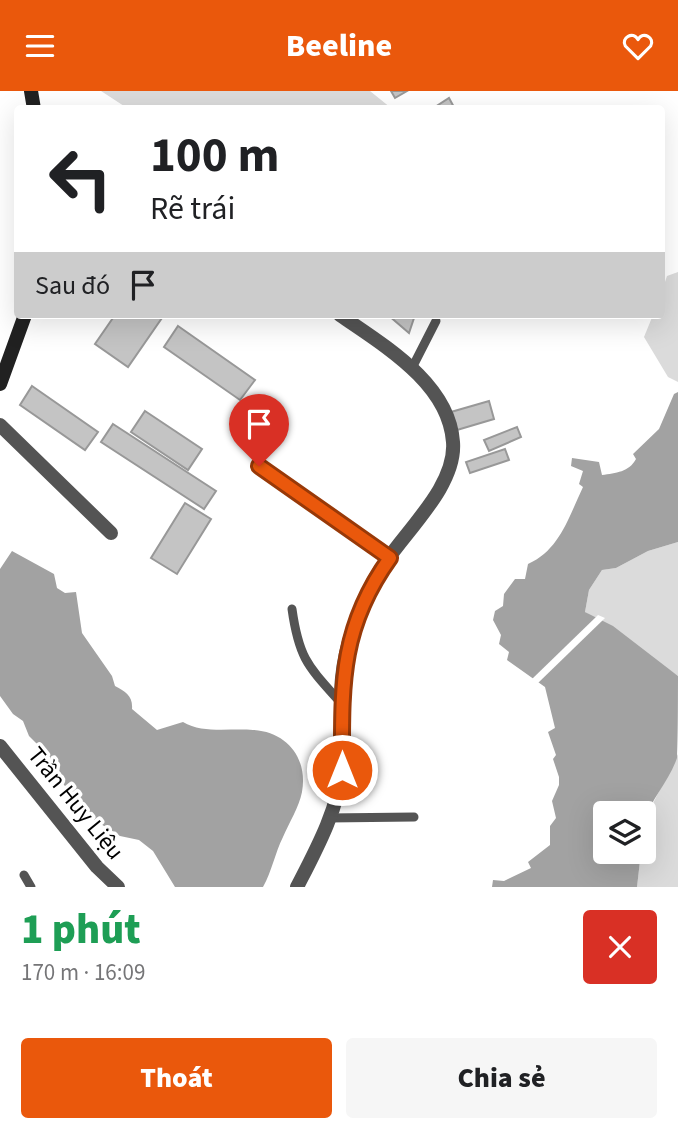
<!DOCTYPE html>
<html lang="vi">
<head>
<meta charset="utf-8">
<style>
  :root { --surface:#fff; --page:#f6f6f6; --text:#202124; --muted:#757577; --accent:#ea580c }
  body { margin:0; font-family:"Source Sans 3",sans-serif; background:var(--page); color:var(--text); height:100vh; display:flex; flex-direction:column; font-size:26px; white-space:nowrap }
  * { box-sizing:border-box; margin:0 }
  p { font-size:23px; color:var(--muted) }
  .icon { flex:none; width:38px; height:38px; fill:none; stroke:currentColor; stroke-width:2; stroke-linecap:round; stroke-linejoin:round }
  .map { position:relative; height:796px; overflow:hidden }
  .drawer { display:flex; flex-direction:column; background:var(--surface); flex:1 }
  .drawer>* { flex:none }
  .top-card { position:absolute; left:14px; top:14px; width:651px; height:214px; border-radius:7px; box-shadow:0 7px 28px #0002; background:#fff; color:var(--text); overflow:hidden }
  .fabs { position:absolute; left:593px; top:710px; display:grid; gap:14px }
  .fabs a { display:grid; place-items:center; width:63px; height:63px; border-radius:7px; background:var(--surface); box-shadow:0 7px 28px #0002; font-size:35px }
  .pin { position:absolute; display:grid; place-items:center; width:60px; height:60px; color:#fff; margin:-72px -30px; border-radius:50% 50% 50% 0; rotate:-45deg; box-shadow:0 0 7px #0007 }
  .pin .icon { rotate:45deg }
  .me { position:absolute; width:77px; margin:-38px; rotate:0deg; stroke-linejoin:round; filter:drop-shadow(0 0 5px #0008) }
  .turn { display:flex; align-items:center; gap:24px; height:147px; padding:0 21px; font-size:32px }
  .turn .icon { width:91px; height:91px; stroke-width:2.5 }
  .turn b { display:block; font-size:49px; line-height:60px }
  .then { display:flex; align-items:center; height:66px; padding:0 21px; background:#0003; gap:14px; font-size:26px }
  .round { display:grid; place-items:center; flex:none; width:74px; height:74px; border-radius:7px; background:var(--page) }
  .summary { display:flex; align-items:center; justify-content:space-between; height:119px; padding:0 21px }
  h1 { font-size:42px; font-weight:800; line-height:52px; color:#1e9e55 }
  .primary-button { display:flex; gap:14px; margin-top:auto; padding:14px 21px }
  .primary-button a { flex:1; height:80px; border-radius:7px; background:var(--accent); color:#fff; font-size:28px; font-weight:800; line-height:80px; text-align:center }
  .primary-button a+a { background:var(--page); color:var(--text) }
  header { display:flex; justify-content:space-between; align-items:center; height:91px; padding:0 21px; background:var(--accent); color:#fff; font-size:32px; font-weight:800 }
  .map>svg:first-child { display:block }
</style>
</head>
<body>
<header><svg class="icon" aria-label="menu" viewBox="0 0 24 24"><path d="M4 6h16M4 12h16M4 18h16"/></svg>Beeline<svg class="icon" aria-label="heart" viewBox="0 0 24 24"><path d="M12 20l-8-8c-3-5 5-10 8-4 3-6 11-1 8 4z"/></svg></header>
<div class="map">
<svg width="678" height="796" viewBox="0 0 678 796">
  <rect width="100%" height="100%" fill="#fff"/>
  <g fill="#dbdbdb">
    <path d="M101 0H370L391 17H127Z"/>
    <path d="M678 181V291L668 286 644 246 653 224H662V200L667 185Z"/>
    <path d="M678 451V585L585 521 589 499 602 479 616 477 648 460Z"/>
    <path d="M678 663V796H637L641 761H644V730Z"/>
  </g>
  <g fill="#a2a2a2">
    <path d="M678 301V451L648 460 616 477 602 479 589 499 585 521 613 535 678 585C678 606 678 648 677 667 669 690 652 707 644 730V723H606V761H641L637 796H492L493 789 504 790 531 777 528 771 550 754V735L556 727 552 710 559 694V686L553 668 556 664 548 641 555 637 545 596 507 569 509 561 499 553 501 544 493 529 495 520 503 515 504 503 515 488H525L528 473C560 459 569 425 583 396L579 393 583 380 571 375 572 367 599 371 602 384C616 382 629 381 636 368L633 363 659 338 674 303Z"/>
    <path d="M12 460 54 483 57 497 65 502 76 501 82 542 112 585 115 595C126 601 133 605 132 618L157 639 183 631C203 643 230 637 253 639 287 641 308 667 302 701 299 716 289 732 283 746 275 762 272 780 263 796H175L153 760 139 749 120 745 88 725 51 677 50 666 29 645 23 630 13 623 0 605V478Z"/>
  </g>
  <path fill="#fff" d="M598 524 605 527 537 593 531 589Z"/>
  <g fill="#c4c4c4" stroke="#989898" stroke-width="2">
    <path d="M391 0H407L395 7Z"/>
    <path d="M449 7 455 18H432Z"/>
    <path d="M115 224H164L128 276 95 253Z"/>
    <path d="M388 224H415L409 242Z"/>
    <path d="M178 235 255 289 240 309 164 256Z"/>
    <path d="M32 295 98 341 85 359 20 314Z"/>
    <path d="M489 310 494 328 457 339 451 321Z"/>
    <path d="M145 320 202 358 188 379 131 341Z"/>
    <path d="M113 333 216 400 204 418 101 351Z"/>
    <path d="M517 336 521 346 489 360 484 349Z"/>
    <path d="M505 358 509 369 470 382 466 371Z"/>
    <path d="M185 412 211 428 177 483 151 467Z"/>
  </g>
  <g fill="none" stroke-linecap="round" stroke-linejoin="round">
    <g stroke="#545454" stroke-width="9">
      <path d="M412 277 436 230"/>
      <path d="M259 375 390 467"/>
      <path d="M292 518C299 568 308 575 341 612"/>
      <path d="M328 727 414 726"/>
      <path d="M24 784 31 796"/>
    </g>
    <g stroke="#545454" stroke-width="14">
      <path d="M0 334 111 442"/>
      <path d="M0 655 97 776 118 796"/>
      <path d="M297 796C315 761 339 717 342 677 344 647 339 617 342 587 345 555 358 519 373 491 394 449 457 400 453 351 449 292 383 254 340 224"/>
    </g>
    <g stroke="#212121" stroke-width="14">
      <path d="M31 0 34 18"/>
      <path d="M0 293 25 224"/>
    </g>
  </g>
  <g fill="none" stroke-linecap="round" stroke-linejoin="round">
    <g stroke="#983908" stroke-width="18">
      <path id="route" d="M259 375 390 467C339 538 342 596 342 679"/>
    </g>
    <use href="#route" stroke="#ea580c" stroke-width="12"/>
  </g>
  <g text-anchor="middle" stroke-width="7" stroke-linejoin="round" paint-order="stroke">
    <g font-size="24" fill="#000" stroke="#fff">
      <text transform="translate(76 712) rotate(51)" y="8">Trần Huy Liệu</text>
    </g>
  </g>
</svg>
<div class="fabs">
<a><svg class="icon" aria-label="layers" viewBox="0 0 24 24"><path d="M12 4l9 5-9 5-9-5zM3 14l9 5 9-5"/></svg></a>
</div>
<div class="pin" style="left:259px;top:375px;background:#d93025"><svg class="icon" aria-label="arrive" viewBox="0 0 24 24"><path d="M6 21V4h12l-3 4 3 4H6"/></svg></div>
<svg class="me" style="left:342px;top:679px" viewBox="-20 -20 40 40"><circle r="17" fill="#ea580c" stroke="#fff" stroke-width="3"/><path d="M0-11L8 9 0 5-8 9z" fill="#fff"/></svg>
<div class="top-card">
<div class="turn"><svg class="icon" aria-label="left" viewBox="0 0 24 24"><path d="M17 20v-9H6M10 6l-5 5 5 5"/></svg><div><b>100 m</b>Rẽ trái</div></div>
<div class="then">Sau đó<svg class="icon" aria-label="arrive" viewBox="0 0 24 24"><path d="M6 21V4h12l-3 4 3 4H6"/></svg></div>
</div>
</div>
<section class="drawer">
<div class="summary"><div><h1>1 phút</h1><p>170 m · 16:09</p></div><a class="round" style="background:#d93025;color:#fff"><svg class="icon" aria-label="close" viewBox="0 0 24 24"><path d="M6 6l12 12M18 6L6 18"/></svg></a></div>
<div class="primary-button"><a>Thoát</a><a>Chia sẻ</a></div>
</section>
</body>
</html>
